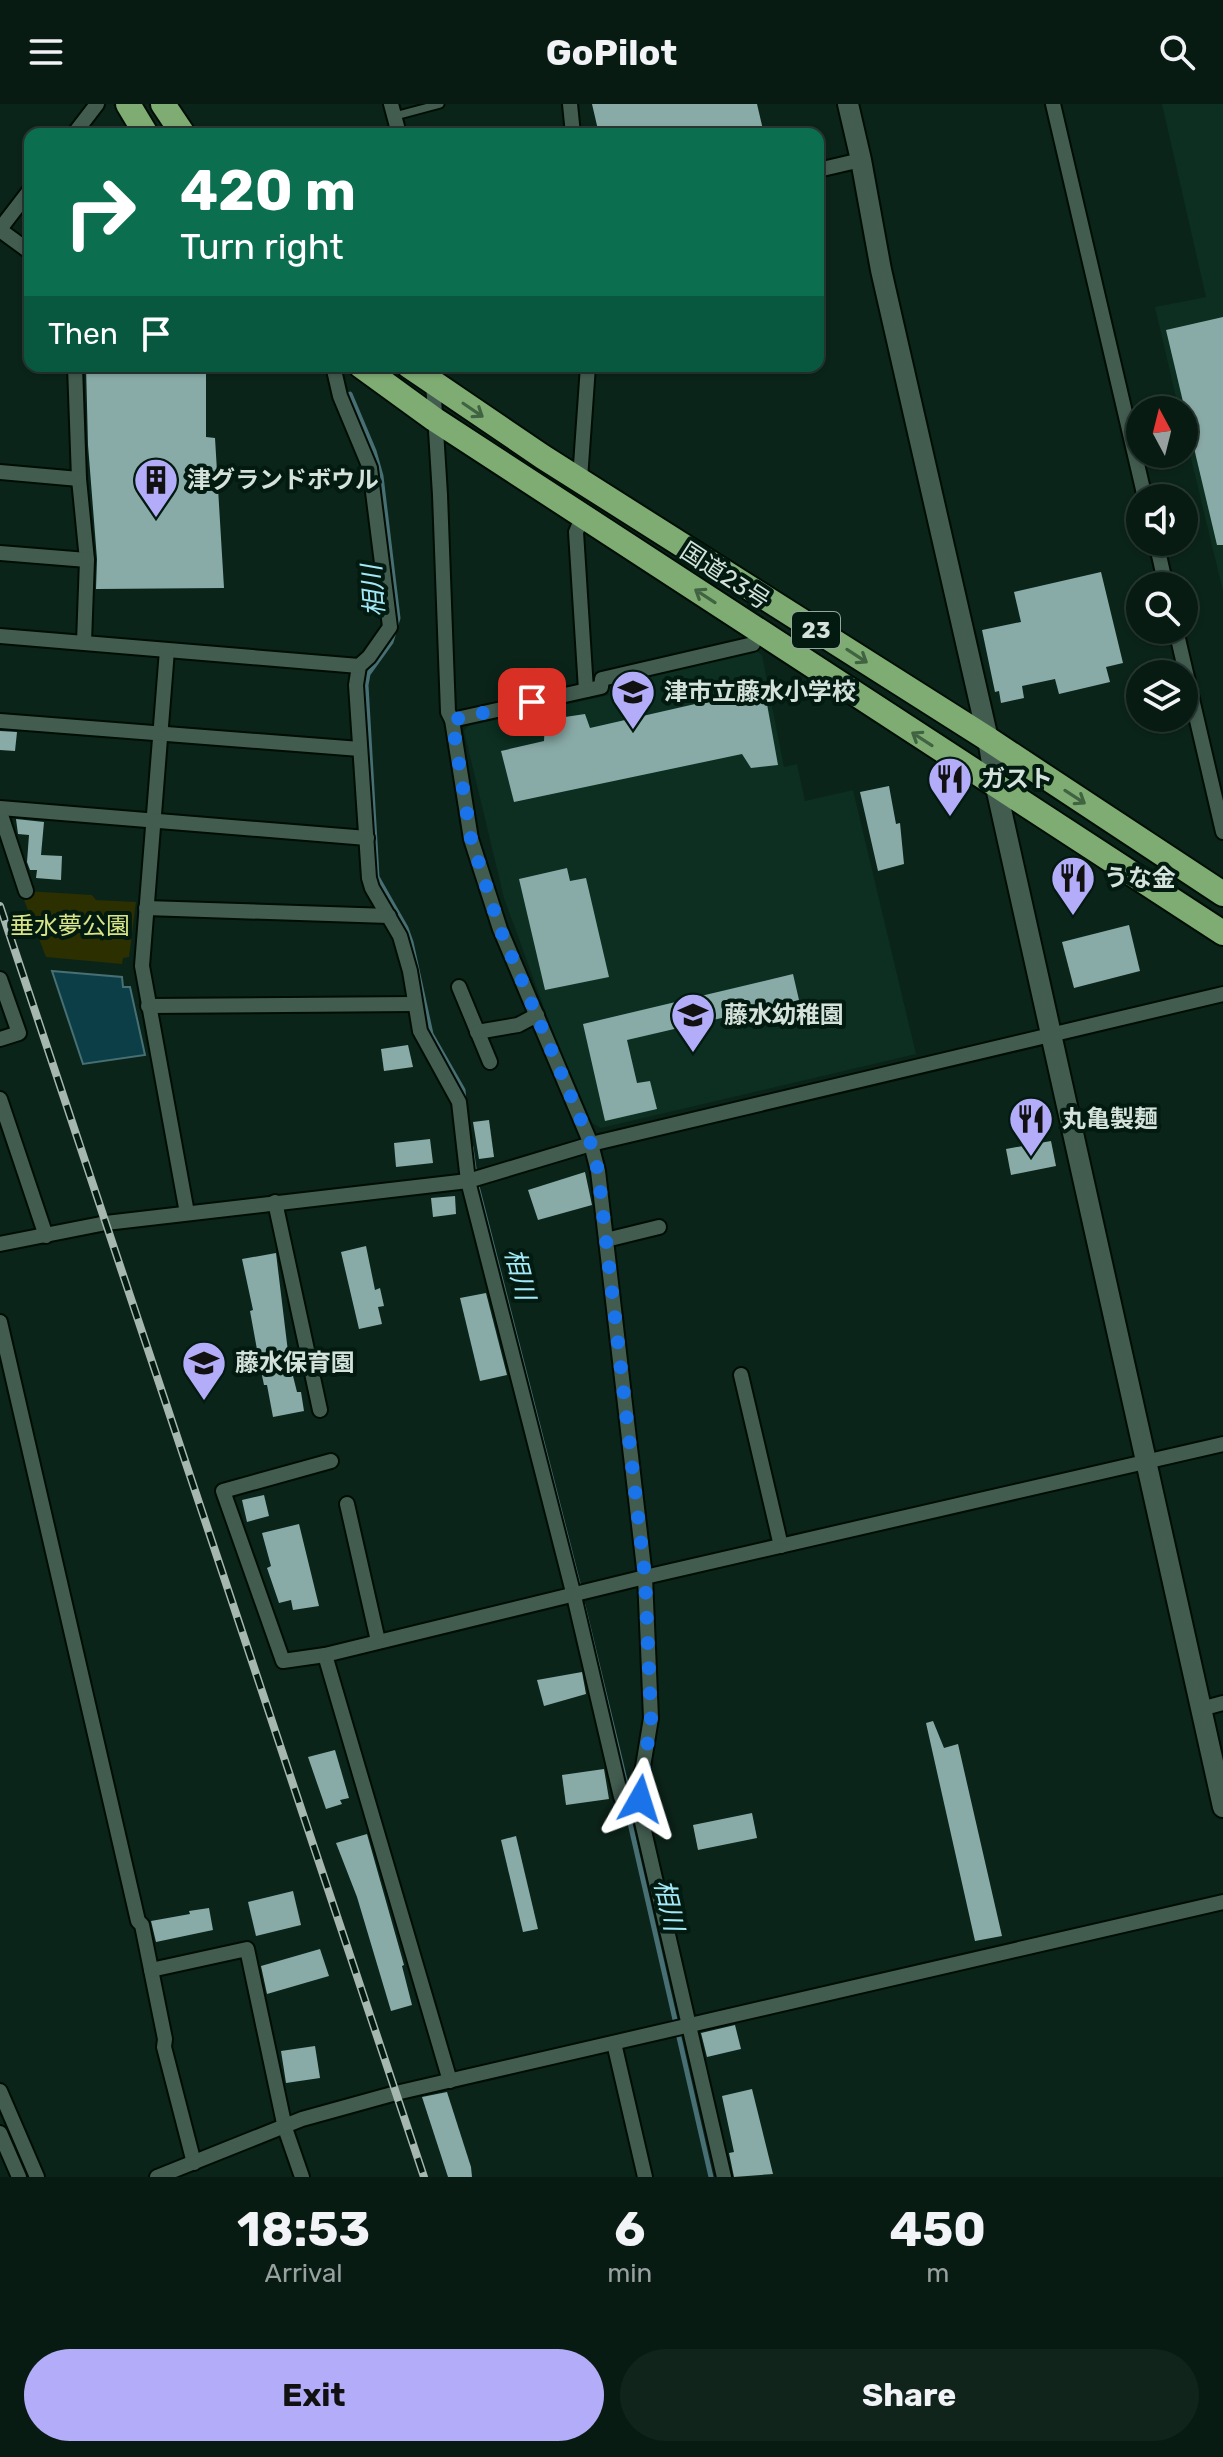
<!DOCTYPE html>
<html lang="en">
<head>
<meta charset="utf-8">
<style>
  :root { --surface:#081b13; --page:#11241c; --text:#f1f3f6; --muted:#98a1a0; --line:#293933; --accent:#b3adf9 }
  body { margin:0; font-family:Rubik,"Noto Sans JP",sans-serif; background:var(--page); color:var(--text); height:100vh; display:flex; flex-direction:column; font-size:30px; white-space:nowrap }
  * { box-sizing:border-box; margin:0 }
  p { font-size:26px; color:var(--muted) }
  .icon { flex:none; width:44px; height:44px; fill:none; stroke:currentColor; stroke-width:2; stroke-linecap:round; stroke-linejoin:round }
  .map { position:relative; height:2073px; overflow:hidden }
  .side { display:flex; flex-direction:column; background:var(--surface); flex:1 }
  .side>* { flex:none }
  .hud { position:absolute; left:24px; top:24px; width:800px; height:244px; border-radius:16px; box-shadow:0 2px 6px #0004,0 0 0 2px var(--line); background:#0b6e4f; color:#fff; overflow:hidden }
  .needle { width:52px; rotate:353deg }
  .tools { position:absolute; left:1126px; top:292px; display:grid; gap:16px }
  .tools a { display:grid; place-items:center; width:72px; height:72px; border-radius:50%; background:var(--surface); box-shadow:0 2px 6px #0004,0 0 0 2px var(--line); font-size:40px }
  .pin { position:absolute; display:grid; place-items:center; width:68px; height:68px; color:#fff; margin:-34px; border-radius:16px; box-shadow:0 4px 12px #0006 }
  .me { position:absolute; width:88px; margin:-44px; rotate:6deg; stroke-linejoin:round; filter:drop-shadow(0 0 6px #0008) }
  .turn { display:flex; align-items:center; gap:28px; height:168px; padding:0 24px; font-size:36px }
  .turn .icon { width:104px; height:104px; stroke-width:2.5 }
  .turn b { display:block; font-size:56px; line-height:68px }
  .then { display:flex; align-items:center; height:76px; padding:0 24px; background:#0003; gap:16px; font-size:30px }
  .eta { display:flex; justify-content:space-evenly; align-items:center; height:136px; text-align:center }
  .eta b { font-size:48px; font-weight:700; line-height:56px }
  .primary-button { display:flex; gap:16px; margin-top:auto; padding:16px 24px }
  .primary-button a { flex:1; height:92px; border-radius:48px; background:var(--accent); color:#111; font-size:32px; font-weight:700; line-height:92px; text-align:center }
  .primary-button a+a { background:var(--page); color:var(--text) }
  header { display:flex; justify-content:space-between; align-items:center; height:104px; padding:0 24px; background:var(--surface); font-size:36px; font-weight:700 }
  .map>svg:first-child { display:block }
</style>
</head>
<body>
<header><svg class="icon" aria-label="menu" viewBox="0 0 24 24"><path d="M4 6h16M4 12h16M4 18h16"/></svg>GoPilot<svg class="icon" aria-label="search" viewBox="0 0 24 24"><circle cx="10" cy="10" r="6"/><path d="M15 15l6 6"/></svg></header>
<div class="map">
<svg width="1223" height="2073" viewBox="0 0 1223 2073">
  <rect width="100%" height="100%" fill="#0b2419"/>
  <g fill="#0c2f21">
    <path d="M1162 0H1223V487L1184 325V306H1179L1155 203 1206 193Z"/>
    <path d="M755 546 762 551 784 663 797 660 805 697 853 686 916 950 601 1024 592 1019 555 934 504 794 464 627 468 622 609 591 607 579Z"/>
  </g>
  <path fill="#2c2f00" d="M26 787 92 791 96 796 136 798 129 853 123 854 122 860 46 853 21 788Z"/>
  <path fill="#0c3e48" stroke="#486f74" stroke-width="2" d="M52 867 122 873 123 883H130L145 951 83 960Z"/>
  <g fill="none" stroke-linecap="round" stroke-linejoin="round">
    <g stroke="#486f74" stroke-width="5">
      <path d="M350 290 374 347 381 372 398 514 391 538 368 570 366 581 377 773 406 824 411 838 431 930 463 986 464 997"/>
      <path d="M471 1043 476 1078 580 1487"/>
      <path d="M583 1501 626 1680 630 1719 711 2073"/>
    </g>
  </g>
  <g fill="#89aba7">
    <path d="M592 0H757L764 30H599Z"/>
    <path d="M1223 213V441H1217L1166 226Z"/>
    <path d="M86 262H206V333L215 334 224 484 96 485 97 455 88 341Z"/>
    <path d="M1101 468 1123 559 1106 563 1110 578 1059 590 1055 575 1022 582 1024 594 1001 599 999 587 995 588 982 526 1021 518 1014 488Z"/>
    <path d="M752 587 767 600 778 661 751 664 742 650 514 698 501 647 544 637 545 616 585 610 590 624Z"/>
    <path d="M0 627 17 628 15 647 0 646Z"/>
    <path d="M889 682 896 720 900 719 904 760 878 767 860 688Z"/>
    <path d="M16 715 44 718 41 751 62 752 61 776 36 774 37 766H30L27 758 29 731 18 730Z"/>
    <path d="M567 764 570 777 586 774 609 873 545 886 519 775Z"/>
    <path d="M1129 821 1140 867 1074 884 1062 838Z"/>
    <path d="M793 870 799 896 627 936 637 979 650 977 657 1005 605 1017 583 920Z"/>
    <path d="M408 941 413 963 384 967 381 945Z"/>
    <path d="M489 1016 494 1053 479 1055 473 1018Z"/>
    <path d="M430 1035 433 1059 396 1063 394 1039Z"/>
    <path d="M1051 1037 1056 1062 1011 1071 1006 1045Z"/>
    <path d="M585 1068 592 1101 538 1116 528 1086Z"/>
    <path d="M455 1092 456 1110 433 1113 431 1094Z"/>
    <path d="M366 1142 375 1186 380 1184 384 1202 378 1203 382 1220 359 1225 341 1148Z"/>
    <path d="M276 1149 289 1256 297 1288H301L304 1307 273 1313 267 1281H264L260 1262 250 1207 253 1206 242 1155Z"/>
    <path d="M486 1189 507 1271 480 1277 460 1194Z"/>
    <path d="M264 1391 269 1412 247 1418 242 1396Z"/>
    <path d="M299 1420 319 1502 293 1506 291 1496 279 1499 267 1464 271 1462 262 1429Z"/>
    <path d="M582 1568 586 1590 544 1602 537 1576Z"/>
    <path d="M933 1617 944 1644 958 1640 1002 1832 975 1837 926 1619Z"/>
    <path d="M335 1646 349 1694 340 1696 342 1700 326 1705 308 1653Z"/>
    <path d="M604 1665 609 1695 566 1701 562 1671Z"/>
    <path d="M752 1709 757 1734 698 1746 693 1721Z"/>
    <path d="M367 1730 404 1861 402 1862 412 1901 391 1907 357 1793 336 1739Z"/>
    <path d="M516 1732 538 1825 523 1828 501 1736Z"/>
    <path d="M293 1787 301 1821 256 1832 248 1798Z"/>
    <path d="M209 1804 213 1826 156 1838 151 1817 190 1810 189 1807Z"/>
    <path d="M320 1845 329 1872 267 1890 261 1862Z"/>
    <path d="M735 1921 741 1945 707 1953 701 1929Z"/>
    <path d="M315 1942 320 1974 286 1979 281 1947Z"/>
    <path d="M752 1985 773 2070 734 2073 729 2049 734 2048 722 1992Z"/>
    <path d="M447 1988 471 2063 472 2073H448L422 1993Z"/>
  </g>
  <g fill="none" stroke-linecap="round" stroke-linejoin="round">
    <g stroke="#000d05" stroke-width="11">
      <path id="lane" d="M395 12 440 0"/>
    </g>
    <g stroke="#000d05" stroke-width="18">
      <g id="street">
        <path d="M391 0 399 30"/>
        <path d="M570 0 573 30"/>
        <path d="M1053 0 1145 394"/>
        <path d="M74 30 97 0"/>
        <path d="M818 66 861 56"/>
        <path d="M0 125 30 86"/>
        <path d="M0 126 30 148"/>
        <path d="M75 262 79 375 87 456 84 538"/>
        <path d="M337 262 334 266 340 292 370 364 390 523 369 553 359 562 356 581 369 774 372 784 400 832 410 867 420 927 459 998 468 1077 574 1492 621 1693 640 1695"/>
        <path d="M432 262 440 391 448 608 452 616 471 735 500 825 591 1040 598 1067 645 1473 651 1614 640 1681 642 1718 724 2073"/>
        <path d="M0 368 79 375"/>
        <path d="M580 375 588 262"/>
        <path d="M583 412 576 428 586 586"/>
        <path d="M1156 438 1166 482"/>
        <path d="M0 449 87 456"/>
        <path d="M1176 526 1223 728"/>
        <path d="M0 532 359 562"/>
        <path d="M167 546 142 862 187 1109"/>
        <path d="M452 616 601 583 602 575 753 540"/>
        <path d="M0 617 360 645"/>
        <path d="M0 704 367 734"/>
        <path d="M0 708 26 787"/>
        <path d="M146 804 389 812"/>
        <path d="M0 875 19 929 0 935"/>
        <path d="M459 883 490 958"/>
        <path d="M148 902 415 900"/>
        <path d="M477 928 518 921 537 911"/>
        <path d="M0 995 46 1132"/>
        <path d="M275 1098 320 1306"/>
        <path d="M606 1136 659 1123"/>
        <path d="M0 1140 106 1119 468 1077 591 1040 1223 890"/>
        <path d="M0 1218 138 1817 142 1821 165 1935 164 1943 194 2059"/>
        <path d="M741 1271 781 1442"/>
        <path d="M331 1357 223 1387 283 1557 325 1551 645 1473 1223 1340"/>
        <path d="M347 1400 378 1537"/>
        <path d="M325 1551 450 1977"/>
        <path d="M1201 1605 1223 1599"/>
        <path d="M151 1866 247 1845 285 2024 302 2073"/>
        <path d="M614 1939 645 2073"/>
        <path d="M0 1987 37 2073"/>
        <path d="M0 2029 19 2073"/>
        <path d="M157 2073 302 2015 396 1989 1223 1798"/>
      </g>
    </g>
    <g stroke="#000d05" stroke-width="24">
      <path id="secondary" d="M848 0 861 56 881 166 988 635 996 683 1223 1703"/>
    </g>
    <g stroke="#000d05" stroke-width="28">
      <g id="highway">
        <path d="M128 0 146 30"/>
        <path d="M163 0 183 30"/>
        <path d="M361 262 434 315 1223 829"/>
        <path d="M409 262 543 353 988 635 1223 790"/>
      </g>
    </g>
    <use href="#lane" stroke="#425c50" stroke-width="7"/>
    <use href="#street" stroke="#425c50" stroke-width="14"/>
    <use href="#secondary" stroke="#425c50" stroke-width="20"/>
    <use href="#highway" stroke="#7fac73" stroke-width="24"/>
    <g stroke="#a6b7af" stroke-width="8">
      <path id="rail" d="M0 802 424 2073"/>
    </g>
    <use href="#rail" stroke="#021a10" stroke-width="5" stroke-dasharray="15" stroke-linecap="butt"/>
  </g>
  <defs><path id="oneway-shaft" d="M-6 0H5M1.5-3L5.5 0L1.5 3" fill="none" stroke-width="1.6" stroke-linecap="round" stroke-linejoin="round" transform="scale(2)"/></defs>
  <g stroke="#406342">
    <use href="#oneway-shaft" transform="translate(473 306) rotate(34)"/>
    <use href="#oneway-shaft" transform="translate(705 492) rotate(-147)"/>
    <use href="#oneway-shaft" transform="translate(857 552) rotate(33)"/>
    <use href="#oneway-shaft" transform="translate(922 635) rotate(-147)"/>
    <use href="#oneway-shaft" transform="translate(1075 693) rotate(33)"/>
  </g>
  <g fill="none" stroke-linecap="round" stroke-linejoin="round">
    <path stroke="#1a73e8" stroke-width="14" stroke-dasharray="0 25.2" d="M532 598 452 616 471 735 500 825 591 1040 598 1067 645 1473 651 1614 640 1695"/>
  </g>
  <defs>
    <g id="building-pin" transform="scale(2.3)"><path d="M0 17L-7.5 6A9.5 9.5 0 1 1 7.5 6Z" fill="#b3adf9" stroke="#021a10"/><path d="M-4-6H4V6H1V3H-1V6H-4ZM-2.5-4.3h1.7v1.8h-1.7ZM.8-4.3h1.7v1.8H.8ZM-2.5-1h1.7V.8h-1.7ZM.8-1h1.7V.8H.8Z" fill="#111"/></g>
    <g id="school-pin" transform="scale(2.3)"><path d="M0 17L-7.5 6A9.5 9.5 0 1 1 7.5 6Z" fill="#b3adf9" stroke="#021a10"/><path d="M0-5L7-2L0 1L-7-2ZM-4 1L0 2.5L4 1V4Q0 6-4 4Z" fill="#111"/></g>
    <g id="restaurant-pin" transform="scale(2.3)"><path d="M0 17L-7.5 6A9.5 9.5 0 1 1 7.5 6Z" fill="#b3adf9" stroke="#021a10"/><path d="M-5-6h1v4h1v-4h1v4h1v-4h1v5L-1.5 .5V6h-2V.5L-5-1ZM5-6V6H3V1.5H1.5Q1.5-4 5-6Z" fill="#111"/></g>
  </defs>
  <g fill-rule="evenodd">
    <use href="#building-pin" x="156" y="376"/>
    <use href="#school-pin" x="633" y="588"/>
    <use href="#restaurant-pin" x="950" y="675"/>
    <use href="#restaurant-pin" x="1073" y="774"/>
    <use href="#school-pin" x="693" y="911"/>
    <use href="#restaurant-pin" x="1031" y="1015"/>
    <use href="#school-pin" x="204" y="1259"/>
  </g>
  <g text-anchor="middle" stroke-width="8" stroke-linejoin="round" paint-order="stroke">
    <rect fill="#021a10" stroke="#95a69e" stroke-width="2" x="792" y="508" width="48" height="36" rx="6"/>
    <g font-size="22" font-weight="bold" fill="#d4e2db">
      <text x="816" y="534">23</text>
    </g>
    <g font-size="24" font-weight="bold" fill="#d4e2db" stroke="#021a10" text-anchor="start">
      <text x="187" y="384">津グランドボウル</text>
      <text x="664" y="596">津市立藤水小学校</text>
      <text x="981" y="683">ガスト</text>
      <text x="1104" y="782">うな金</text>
      <text x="724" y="919">藤水幼稚園</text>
      <text x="1062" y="1023">丸亀製麺</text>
      <text x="235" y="1267">藤水保育園</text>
    </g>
    <g font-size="24" fill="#d4e2db" stroke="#021a10">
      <text transform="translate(725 472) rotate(33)" y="8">国道23号</text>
    </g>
    <g font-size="24" fill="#d9e486" stroke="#021a10">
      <text x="70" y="830">垂水夢公園</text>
    </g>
    <g font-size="26" font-style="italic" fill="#a4e9f8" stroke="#021a10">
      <text transform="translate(373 487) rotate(-94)" y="9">相川</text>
      <text transform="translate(520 1170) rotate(76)" y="9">相川</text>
      <text transform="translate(669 1801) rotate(77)" y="9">相川</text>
    </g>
  </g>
</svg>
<div class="tools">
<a><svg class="needle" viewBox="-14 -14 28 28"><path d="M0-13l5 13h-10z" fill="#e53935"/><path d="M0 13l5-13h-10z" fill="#98a1a0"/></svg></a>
<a><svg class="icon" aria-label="sound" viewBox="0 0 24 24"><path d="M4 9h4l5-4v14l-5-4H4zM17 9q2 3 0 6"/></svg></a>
<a><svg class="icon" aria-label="search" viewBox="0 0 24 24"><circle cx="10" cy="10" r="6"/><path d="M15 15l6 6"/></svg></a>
<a><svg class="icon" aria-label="layers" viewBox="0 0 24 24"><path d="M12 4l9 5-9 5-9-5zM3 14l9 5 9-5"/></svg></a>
</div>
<div class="pin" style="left:532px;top:598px;background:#d93025"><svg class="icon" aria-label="arrive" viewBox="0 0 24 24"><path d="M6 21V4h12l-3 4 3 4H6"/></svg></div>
<svg class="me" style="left:640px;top:1695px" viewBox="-20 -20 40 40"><path d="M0-17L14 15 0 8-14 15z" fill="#1a73e8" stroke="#fff" stroke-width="4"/></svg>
<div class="hud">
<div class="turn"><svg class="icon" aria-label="right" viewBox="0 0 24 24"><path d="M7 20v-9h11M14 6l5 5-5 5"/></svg><div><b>420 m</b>Turn right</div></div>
<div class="then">Then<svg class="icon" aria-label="arrive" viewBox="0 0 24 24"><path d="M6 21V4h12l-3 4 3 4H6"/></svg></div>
</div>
</div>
<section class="side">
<div class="eta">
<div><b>18:53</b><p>Arrival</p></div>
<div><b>6</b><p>min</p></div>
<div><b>450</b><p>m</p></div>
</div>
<div class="primary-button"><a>Exit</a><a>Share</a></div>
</section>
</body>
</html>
